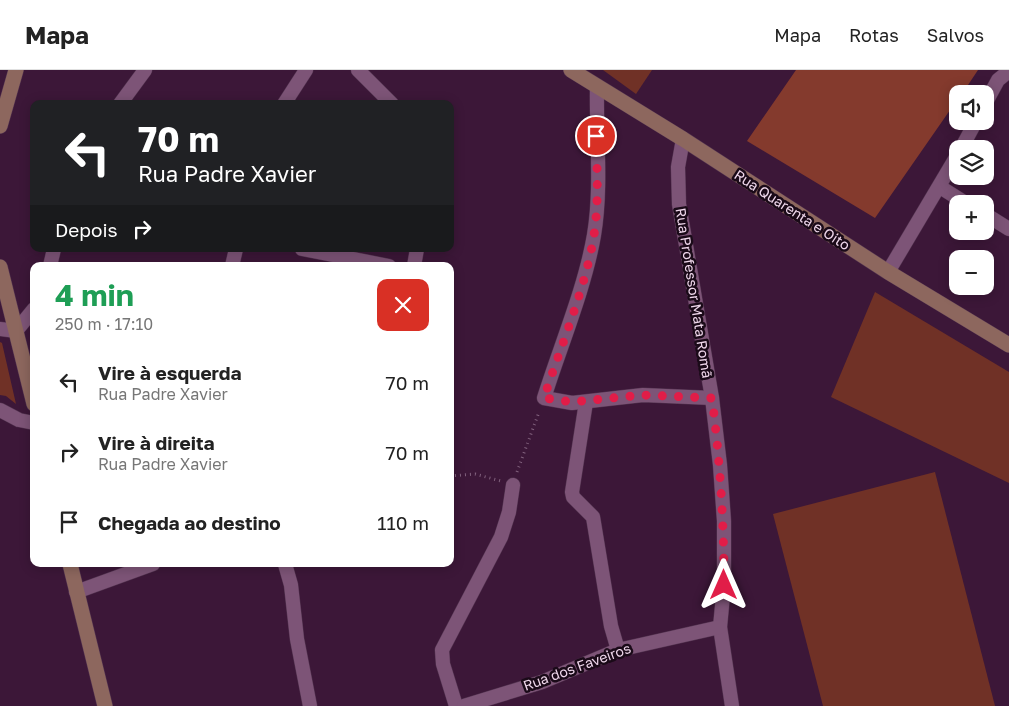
<!DOCTYPE html>
<html lang="pt">
<head>
<meta charset="utf-8">
<style>
  :root { --surface:#fff; --page:#f2f2f2; --text:#222; --muted:#767676; --line:#e0e0e0 }
  body { margin:0; font-family:"Golos Text",sans-serif; background:var(--page); color:var(--text); height:100vh; display:flex; flex-direction:column; font-size:19px; white-space:nowrap }
  * { box-sizing:border-box; margin:0 }
  p { font-size:16px; color:var(--muted) }
  .icon { flex:none; width:28px; height:28px; fill:none; stroke:currentColor; stroke-width:2; stroke-linecap:round; stroke-linejoin:round }
  .map { position:relative; flex:1; overflow:hidden }
  .details { position:absolute; left:30px; top:192px; width:424px; height:305px; display:flex; flex-direction:column; background:var(--surface); border-radius:10px; box-shadow:0 2px 12px #0003 }
  .details>* { flex:none }
  .hud { position:absolute; left:30px; top:30px; width:424px; height:152px; border-radius:10px; box-shadow:0 2px 12px #0003; background:#202124; color:#fff; overflow:hidden }
  .tools { position:absolute; left:949px; top:15px; display:grid; gap:10px }
  .tools a { display:grid; place-items:center; width:45px; height:45px; border-radius:10px; background:var(--surface); box-shadow:0 2px 12px #0003; font-size:25px }
  .pin { position:absolute; display:grid; place-items:center; width:42px; height:42px; color:#fff; margin:-21px; border:2px solid #fff; border-radius:50%; box-shadow:0 1px 5px #0007 }
  .me { position:absolute; width:55px; margin:-28px; rotate:0deg; stroke-linejoin:round; filter:drop-shadow(0 0 4px #0008) }
  .turn { display:flex; align-items:center; gap:18px; height:105px; padding:0 25px; font-size:22px }
  .turn .icon { width:65px; height:65px; stroke-width:2.5 }
  .turn b { display:block; font-size:35px; line-height:42px }
  .then { display:flex; align-items:center; height:48px; padding:0 25px; background:#0003; gap:10px; font-size:19px }
  .round { display:grid; place-items:center; flex:none; width:52px; height:52px; border-radius:10px; background:var(--page) }
  .headline { display:flex; align-items:center; justify-content:space-between; height:85px; padding:0 25px }
  h1 { font-size:30px; font-weight:700; line-height:38px; color:#1e9e55 }
  ul { padding:0; list-style:none }
  li { display:flex; align-items:center; gap:15px; height:70px; padding:0 25px }
  li div { flex:1 }
  li b { display:block; font-size:19px }
  li em { font-style:normal }
  header { display:flex; align-items:center; gap:30px; box-sizing:border-box; height:70px; padding:0 25px; background:var(--surface); border-bottom:1px solid var(--line) }
  header strong { font-size:24px }
  nav { display:flex; gap:28px; margin-inline-start:auto; font-size:18px }
  .map>svg:first-child { display:block }
</style>
</head>
<body>
<header>
<strong>Mapa</strong>
<nav><a>Mapa</a><a>Rotas</a><a>Salvos</a></nav>
</header>
<div class="map">
<svg width="1009" height="636" viewBox="0 0 1009 636">
  <rect width="100%" height="100%" fill="#3c1738"/>
  <g fill="#703126">
    <path d="M603 0H652L636 24Z"/>
    <path d="M875 222 1009 302V413L831 327Z"/>
    <path d="M0 272 2 273 16 334 6 326 0 325Z"/>
    <path d="M935 402 995 636H823L773 444Z"/>
  </g>
  <path fill="#843a2d" d="M796 0H978L962 24H958L957 30 875 148 747 71Z"/>
  <g fill="none" stroke-linecap="round" stroke-linejoin="round">
    <g stroke="#533450" stroke-width="15">
      <g id="street">
        <path d="M358 0 392 34"/>
        <path d="M597 17C596 66 602 117 594 165 585 218 560 277 544 328L572 333 643 325 712 328"/>
        <path d="M120 34 145 0"/>
        <path d="M284 34 306 0"/>
        <path d="M985 34 998 10 1009 1"/>
        <path d="M683 69 678 97 679 134 712 328 720 395 724 451V515L720 557 732 636"/>
        <path d="M961 79 976 51"/>
        <path d="M940 117 967 134"/>
        <path d="M985 144 1009 159"/>
        <path d="M302 179 389 196"/>
        <path d="M50 196 54 179"/>
        <path d="M232 196 236 179"/>
        <path d="M414 196 417 179"/>
        <path d="M888 202 958 84"/>
        <path d="M0 259 16 261 34 239"/>
        <path d="M586 332 572 422 573 427 593 447 611 556 618 580"/>
        <path d="M0 340 19 350 34 353"/>
        <path d="M285 494 291 515 297 569 310 636"/>
        <path d="M76 522 153 494"/>
        <path d="M456 636 443 594 442 580 501 467 509 442 513 415"/>
        <path d="M464 636 542 612 618 580 720 557"/>
      </g>
    </g>
    <g stroke="#533450" stroke-width="16">
      <g id="secondary">
        <path d="M571 0 683 69 888 202 1009 275"/>
        <path d="M0 56 16 0"/>
        <path d="M0 197 34 334"/>
        <path d="M70 494 105 636"/>
      </g>
    </g>
    <g stroke="#81617d" stroke-width="3" stroke-dasharray="1 4" stroke-linecap="butt">
      <path d="M517 402 539 342"/>
      <path d="M450 406 475 404 501 411"/>
    </g>
    <use href="#street" stroke="#7d5477" stroke-width="14"/>
    <use href="#secondary" stroke="#8d675e" stroke-width="15"/>
  </g>
  <g fill="none" stroke-linecap="round" stroke-linejoin="round">
    <path stroke="#e11d48" stroke-width="9" stroke-dasharray="0 16.2" d="M596 66C597 99 599 132 594 165 586 217 560 278 544 328L572 332 643 325 712 328C720 391 724 452 724 515"/>
  </g>
  <g text-anchor="middle" stroke-width="5" stroke-linejoin="round" paint-order="stroke">
    <g font-size="14" fill="#efd7eb" stroke="#1a0a18">
      <text transform="translate(792 140) rotate(33)" y="5">Rua Quarenta e Oito</text>
      <text transform="translate(694 223) rotate(81)" y="5">Rua Professor Mata Romã</text>
      <text transform="translate(577 597) rotate(-20)" y="5">Rua dos Faveiros</text>
    </g>
  </g>
</svg>
<div class="tools">
<a><svg class="icon" aria-label="sound" viewBox="0 0 24 24"><path d="M4 9h4l5-4v14l-5-4H4zM17 9q2 3 0 6"/></svg></a>
<a><svg class="icon" aria-label="layers" viewBox="0 0 24 24"><path d="M12 4l9 5-9 5-9-5zM3 14l9 5 9-5"/></svg></a>
<a>+</a>
<a>−</a>
</div>
<div class="pin" style="left:596px;top:66px;background:#d93025"><svg class="icon" aria-label="arrive" viewBox="0 0 24 24"><path d="M6 21V4h12l-3 4 3 4H6"/></svg></div>
<svg class="me" style="left:724px;top:515px" viewBox="-20 -20 40 40"><path d="M0-17L14 15 0 8-14 15z" fill="#e11d48" stroke="#fff" stroke-width="4"/></svg>
<div class="hud">
<div class="turn"><svg class="icon" aria-label="left" viewBox="0 0 24 24"><path d="M17 20v-9H6M10 6l-5 5 5 5"/></svg><div><b>70 m</b>Rua Padre Xavier</div></div>
<div class="then">Depois<svg class="icon" aria-label="right" viewBox="0 0 24 24"><path d="M7 20v-9h11M14 6l5 5-5 5"/></svg></div>
</div>
<section class="details">
<div class="headline"><div><h1>4 min</h1><p>250 m · 17:10</p></div><a class="round" style="background:#d93025;color:#fff"><svg class="icon" aria-label="close" viewBox="0 0 24 24"><path d="M6 6l12 12M18 6L6 18"/></svg></a></div>
<ul>
<li><svg class="icon" aria-label="left" viewBox="0 0 24 24"><path d="M17 20v-9H6M10 6l-5 5 5 5"/></svg><div><b>Vire à esquerda</b><p>Rua Padre Xavier</p></div><em>70 m</em></li>
<li><svg class="icon" aria-label="right" viewBox="0 0 24 24"><path d="M7 20v-9h11M14 6l5 5-5 5"/></svg><div><b>Vire à direita</b><p>Rua Padre Xavier</p></div><em>70 m</em></li>
<li><svg class="icon" aria-label="arrive" viewBox="0 0 24 24"><path d="M6 21V4h12l-3 4 3 4H6"/></svg><div><b>Chegada ao destino</b></div><em>110 m</em></li>
</ul>
</section>
</div>
</body>
</html>
